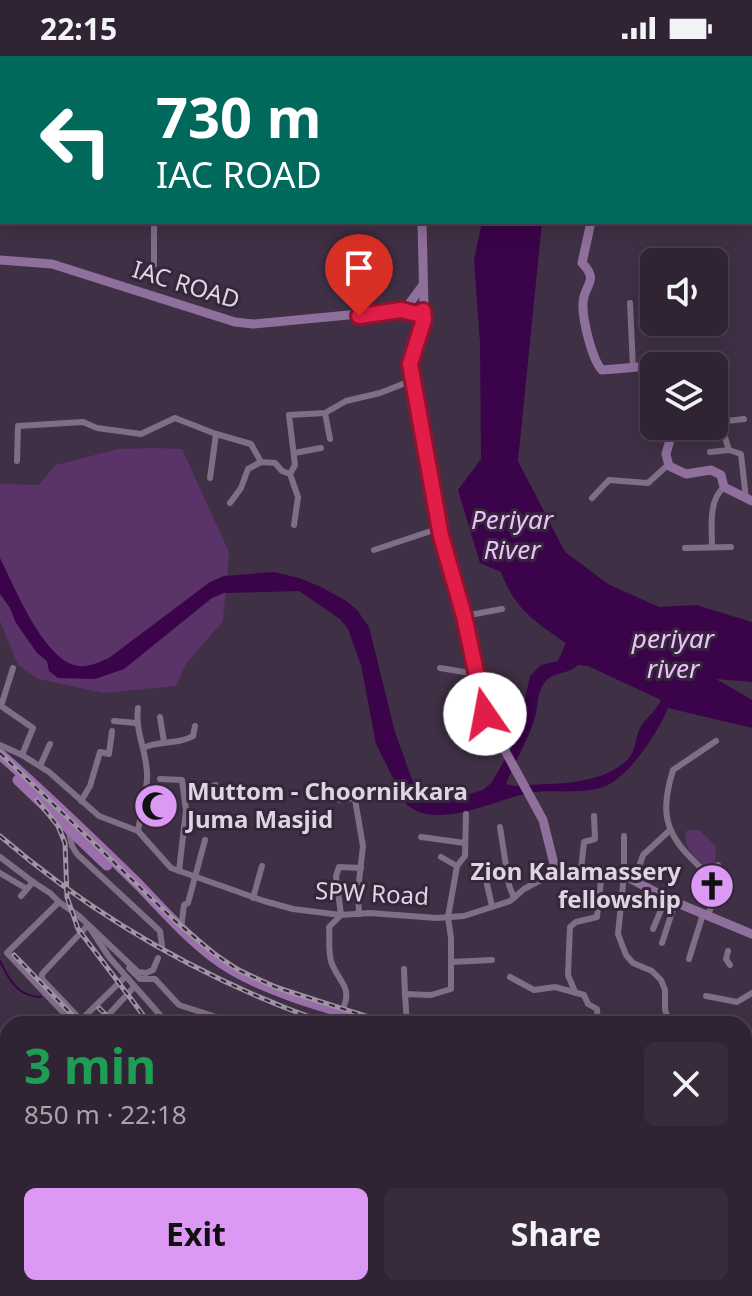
<!DOCTYPE html>
<html lang="en">
<head>
<meta charset="utf-8">
<style>
  :root { --surface:#302434; --page:#382c3c; --text:#f1f3f6; --muted:#a8a4ac; --line:#4b414f; --accent:#dc99f4 }
  body { margin:0; font-family:"Noto Sans",sans-serif; background:var(--page); color:var(--text); height:100vh; display:flex; flex-direction:column; font-size:30px; white-space:nowrap }
  * { box-sizing:border-box; margin:0 }
  p { font-size:26px; color:var(--muted) }
  .icon { flex:none; width:44px; height:44px; fill:none; stroke:currentColor; stroke-width:2; stroke-linecap:round; stroke-linejoin:round }
  .map { position:relative; flex:1; overflow:hidden }
  .side { position:absolute; left:0px; top:960px; width:752px; height:280px; display:flex; flex-direction:column; background:var(--surface); border-radius:24px 24px 0 0; box-shadow:0 4px 20px #0003,0 0 0 2px var(--line) }
  .side>* { flex:none }
  .hud { position:absolute; left:0px; top:0px; width:752px; height:168px; box-shadow:0 4px 20px #0003,0 0 0 2px var(--line); background:#00695c; color:#fff; overflow:hidden }
  .buttons { position:absolute; left:640px; top:192px; display:grid; gap:16px }
  .buttons a { display:grid; place-items:center; width:88px; height:88px; border-radius:12px; background:var(--surface); box-shadow:0 4px 20px #0003,0 0 0 2px var(--line); font-size:40px }
  .pin { position:absolute; display:grid; place-items:center; width:68px; height:68px; color:#fff; margin:-82px -34px; border-radius:50% 50% 50% 0; rotate:-45deg; box-shadow:0 0 8px #0007 }
  .pin .icon { rotate:45deg }
  .me { position:absolute; width:88px; margin:-44px; rotate:348deg; stroke-linejoin:round; filter:drop-shadow(0 0 6px #0008) }
  .turn { display:flex; align-items:center; gap:28px; height:168px; padding:0 24px; font-size:36px }
  .turn .icon { width:104px; height:104px; stroke-width:2.5 }
  .turn b { display:block; font-size:56px; line-height:68px }
  .round { display:grid; place-items:center; flex:none; width:84px; height:84px; border-radius:12px; background:var(--page) }
  .summary { display:flex; align-items:center; justify-content:space-between; height:136px; padding:0 24px }
  h1 { font-size:48px; font-weight:700; line-height:60px; color:#1e9e55 }
  .action { display:flex; gap:16px; margin-top:auto; padding:16px 24px }
  .action a { flex:1; height:92px; border-radius:12px; background:var(--accent); color:#111; font-size:32px; font-weight:700; line-height:92px; text-align:center }
  .action a+a { background:var(--page); color:var(--text) }
  .status { display:flex; justify-content:space-between; align-items:center; height:56px; padding:0 40px; background:var(--surface); direction:ltr }
  .status svg { height:22px; fill:currentColor }
  .map>svg:first-child { display:block }
</style>
</head>
<body>
<div class="status"><b>22:15</b><svg viewBox="0 0 49 12"><path d="M0 12V9h3v3zM5 12V6h3v6zM10 12V3h3v9zM15 12V0h3v12zM26 1h20v11H26zM47 4h2v5h-2z"/></svg></div>
<div class="map">
<svg width="752" height="1240" viewBox="0 0 752 1240">
  <rect width="100%" height="100%" fill="#403046"/>
  <g fill="#5a3368">
    <path d="M154 392 182 393 229 496 223 565 186 608 176 630 103 637 39 623 18 609 0 565V428L38 429 56 409 118 393Z"/>
    <path d="M691 774H699L716 790 715 813 710 814C697 802 683 795 686 775Z"/>
    <path d="M157 1232H307L318 1240H187Z"/>
  </g>
  <path fill="#3a034a" fill-rule="evenodd" d="M482 166H542L518 405 565 496 608 528 659 551 696 549 752 566V626L716 623 752 644V672L668 652C659 675 628 723 603 731 583 738 557 734 535 736 498 741 439 777 406 748L376 688 361 609 348 573 340 563 299 535 224 537 212 542 124 613 95 623 58 622 49 615 47 605 37 597 16 567 10 552 0 538V502C14 530 45 607 79 610 90 611 99 606 109 602L210 526 224 520 274 516 299 522 319 530 345 544 357 554 369 571 395 676 414 729 424 739 446 745 483 734 492 726 516 684 530 620 541 609 558 605 566 587C535 566 514 552 501 516L480 507 458 434 481 403 480 286 474 204ZM578 609 588 610 661 644C656 656 644 663 639 674 635 684 635 696 628 703 599 732 551 726 515 730L506 728C515 704 530 682 536 657 538 646 538 634 545 626 554 615 568 619 578 609Z"/>
  <g fill="none" stroke-linecap="round" stroke-linejoin="round">
    <path stroke="#3a034a" stroke-width="2" d="M0 905C9 924 18 941 41 941"/>
    <g stroke="#7f6e86" stroke-width="6">
      <path d="M740 0V2"/>
      <path d="M750 36 752 47"/>
      <path d="M0 37H2"/>
      <path d="M0 64H2"/>
      <path d="M752 73V74"/>
      <path d="M0 147 2 143"/>
      <path d="M154 209V166"/>
      <path d="M630 247 633 312"/>
      <path d="M325 357 330 383"/>
      <path d="M714 361 724 378 729 394 741 398 746 443"/>
      <path d="M718 366 744 363"/>
      <path d="M710 396 729 394"/>
      <path d="M294 397 321 392"/>
      <path d="M17 405 18 370 83 366 97 372 141 378 175 362 216 378 251 388 261 406"/>
      <path d="M290 418 295 409 289 359 325 357 346 345 380 337 413 324"/>
      <path d="M210 422 216 378"/>
      <path d="M592 442 609 424 648 427 669 408"/>
      <path d="M230 447 241 432 248 413 261 406 275 407 282 415 290 418 298 441 294 469"/>
      <path d="M712 490C712 471 708 445 724 431"/>
      <path d="M685 492 731 491"/>
      <path d="M374 494 440 472"/>
      <path d="M464 560 502 553"/>
      <path d="M13 612 1 650 33 672 22 699"/>
      <path d="M440 612 476 618"/>
      <path d="M138 652C135 676 146 693 147 717 148 735 141 756 138 775"/>
      <path d="M160 661 164 686"/>
      <path d="M114 665 136 667"/>
      <path d="M0 689 22 699 49 716 99 760 138 775 171 812 264 845 293 853 341 859 369 857 437 862 464 860 510 845 524 833 556 816"/>
      <path d="M143 692C159 684 178 689 193 680L195 670"/>
      <path d="M40 710 50 688"/>
      <path d="M160 723 182 724 186 754 179 815"/>
      <path d="M354 738 363 790 358 834 359 858"/>
      <path d="M185 742 216 729"/>
      <path d="M340 744 355 742"/>
      <path d="M81 745 90 730 100 696 109 698 112 675"/>
      <path d="M500 771 509 829 514 842"/>
      <path d="M69 776 72 790 77 798 160 875 162 890"/>
      <path d="M624 780V819L618 878 626 899 633 907 652 915 661 924 665 934V954L671 968"/>
      <path d="M421 781 465 787"/>
      <path d="M0 801 33 826"/>
      <path d="M441 801 457 810"/>
      <path d="M718 809 720 824"/>
      <path d="M581 814 584 786 595 783 594 760"/>
      <path d="M0 817 27 833"/>
      <path d="M485 820 492 850"/>
      <path d="M635 823 643 799 669 775"/>
      <path d="M21 840 33 826 50 837 59 846"/>
      <path d="M253 842 262 810"/>
      <path d="M341 859 329 871C330 883 328 893 331 905 338 927 354 930 342 955"/>
      <path d="M341 859 336 820 339 811 361 812"/>
      <path d="M707 860 720 832V824C707 818 699 811 690 801 662 773 662 750 673 714L716 685"/>
      <path d="M181 872 184 849 188 847 205 784"/>
      <path d="M653 873 666 842"/>
      <path d="M662 887 675 847"/>
      <path d="M728 895 726 903 730 909"/>
      <path d="M689 903 703 858"/>
      <path d="M451 906 492 904"/>
      <path d="M129 912 140 923H155L179 949 238 968"/>
      <path d="M404 913 405 938"/>
      <path d="M125 921 81 964 42 923V918L88 869 109 901 168 968"/>
      <path d="M510 921 534 934 555 931 584 939 588 948 597 953 598 968"/>
      <path d="M575 936 568 919 570 871 576 866 597 861 602 815"/>
      <path d="M706 940 737 946 752 937"/>
      <path d="M74 968 7 897 59 846 79 860 138 916 146 917 153 914 158 902"/>
      <path d="M100 968 134 931"/>
      <path d="M407 968 405 938 431 939 451 933V882L448 861 457 810 465 800 466 758"/>
      <path d="M750 1003 752 991"/>
      <path d="M0 1036 8 1030"/>
      <path d="M744 1082 752 1083"/>
      <path d="M0 1133 8 1134"/>
      <path d="M427 1232 435 1240"/>
      <path d="M439 1232 455 1240"/>
      <path d="M63 1238 79 1240"/>
      <path d="M494 1240 507 1237 514 1232"/>
    </g>
    <g stroke="#8f6f9c" stroke-width="9">
      <path d="M402 0 403 2"/>
      <path d="M608 0V2"/>
      <path d="M591 166 582 207C600 225 584 228 583 247 582 262 592 304 602 314L651 310 654 314"/>
      <path d="M0 204 52 208 235 266 253 268 401 254 409 248 423 229"/>
      <path d="M401 254 417 258 424 251 422 166"/>
      <path d="M423 255 424 263 410 302V308L441 480 464 560 485 658 543 764 556 816 581 814 611 815 624 819 670 844 752 878"/>
      <path d="M664 370 670 384 666 398 669 410 686 418 711 414 721 419 724 431 752 445"/>
    </g>
    <g stroke="#9a6faa" stroke-width="11">
      <path d="M0 698C47 740 93 784 138 828 167 858 197 893 233 914 279 940 333 953 382 968"/>
      <path d="M18 724 107 809"/>
      <path d="M744 1119 752 1123"/>
    </g>
    <g stroke="#a194a5" stroke-width="5">
      <g id="rail">
        <path d="M0 697 174 864 213 897 238 914 275 931 390 968"/>
        <path d="M37 744 58 770 65 787 67 841 78 873 150 968"/>
        <path d="M0 780C97 863 208 926 329 968"/>
        <path d="M14 899 81 968"/>
        <path d="M99 952 115 968"/>
        <path d="M744 1118 752 1122"/>
        <path d="M340 1232 348 1240"/>
        <path d="M392 1232 400 1240"/>
        <path d="M717 1232 730 1240"/>
      </g>
    </g>
    <use href="#rail" stroke="#35263b" stroke-width="2" stroke-dasharray="6" stroke-linecap="butt"/>
  </g>
  <g fill="none" stroke-linecap="round" stroke-linejoin="round">
    <g stroke="#92132f" stroke-width="20">
      <path id="route" d="M359 260 401 254 417 258 423 255 424 263 410 308 441 480 464 560 485 658"/>
    </g>
    <use href="#route" stroke="#e11d48" stroke-width="14"/>
  </g>
  <defs>
    <g id="mosque-disc" transform="scale(2.3)"><circle r="9.5" fill="#dc99f4" stroke="#35263b"/><path d="M3.5-4.9A6 6 0 1 0 3.5 4.9A5 5 0 1 1 3.5-4.9Z" fill="#111"/></g>
    <g id="church-disc" transform="scale(2.3)"><circle r="9.5" fill="#dc99f4" stroke="#35263b"/><path d="M-1.2-6h2.4v3.5h3.3v2.4h-3.3V6h-2.4V-.1h-3.3v-2.4h3.3Z" fill="#111"/></g>
  </defs>
  <g fill-rule="evenodd">
    <use href="#mosque-disc" x="156" y="750"/>
    <use href="#church-disc" x="712" y="830"/>
  </g>
  <g text-anchor="middle" stroke-width="6" stroke-linejoin="round" paint-order="stroke">
    <g font-size="24" fill="#ded4e2" stroke="#35263b">
      <text transform="translate(186 229) rotate(17)" y="8">IAC ROAD</text>
      <text transform="translate(372 838) rotate(3)" y="8">SPW Road</text>
    </g>
    <g font-size="24" font-weight="bold" fill="#ded4e2" stroke="#35263b" text-anchor="start">
      <text x="187" y="744">Muttom - Choornikkara<tspan x="187" dy="28">Juma Masjid</tspan></text>
      <text x="681" y="824" text-anchor="end">Zion Kalamassery<tspan x="681" dy="28">fellowship</tspan></text>
    </g>
    <g font-size="26" font-style="italic" fill="#ecc1fc" stroke="#35263b">
      <text x="512" y="473">Periyar<tspan x="512" dy="30">River</tspan></text>
      <text x="673" y="592">periyar<tspan x="673" dy="30">river</tspan></text>
    </g>
  </g>
</svg>
<div class="buttons">
<a><svg class="icon" aria-label="sound" viewBox="0 0 24 24"><path d="M4 9h4l5-4v14l-5-4H4zM17 9q2 3 0 6"/></svg></a>
<a><svg class="icon" aria-label="layers" viewBox="0 0 24 24"><path d="M12 4l9 5-9 5-9-5zM3 14l9 5 9-5"/></svg></a>
</div>
<div class="pin" style="left:359px;top:260px;background:#d93025"><svg class="icon" aria-label="arrive" viewBox="0 0 24 24"><path d="M6 21V4h12l-3 4 3 4H6"/></svg></div>
<svg class="me" style="left:485px;top:658px" viewBox="-20 -20 40 40"><circle r="19" fill="#fff"/><path d="M0-13L10 11 0 6-10 11z" fill="#e11d48"/></svg>
<div class="hud">
<div class="turn"><svg class="icon" aria-label="left" viewBox="0 0 24 24"><path d="M17 20v-9H6M10 6l-5 5 5 5"/></svg><div><b>730 m</b>IAC ROAD</div></div>
</div>
<section class="side">
<div class="summary"><div><h1>3 min</h1><p>850 m · 22:18</p></div><a class="round"><svg class="icon" aria-label="close" viewBox="0 0 24 24"><path d="M6 6l12 12M18 6L6 18"/></svg></a></div>
<div class="action"><a>Exit</a><a>Share</a></div>
</section>
</div>
</body>
</html>
